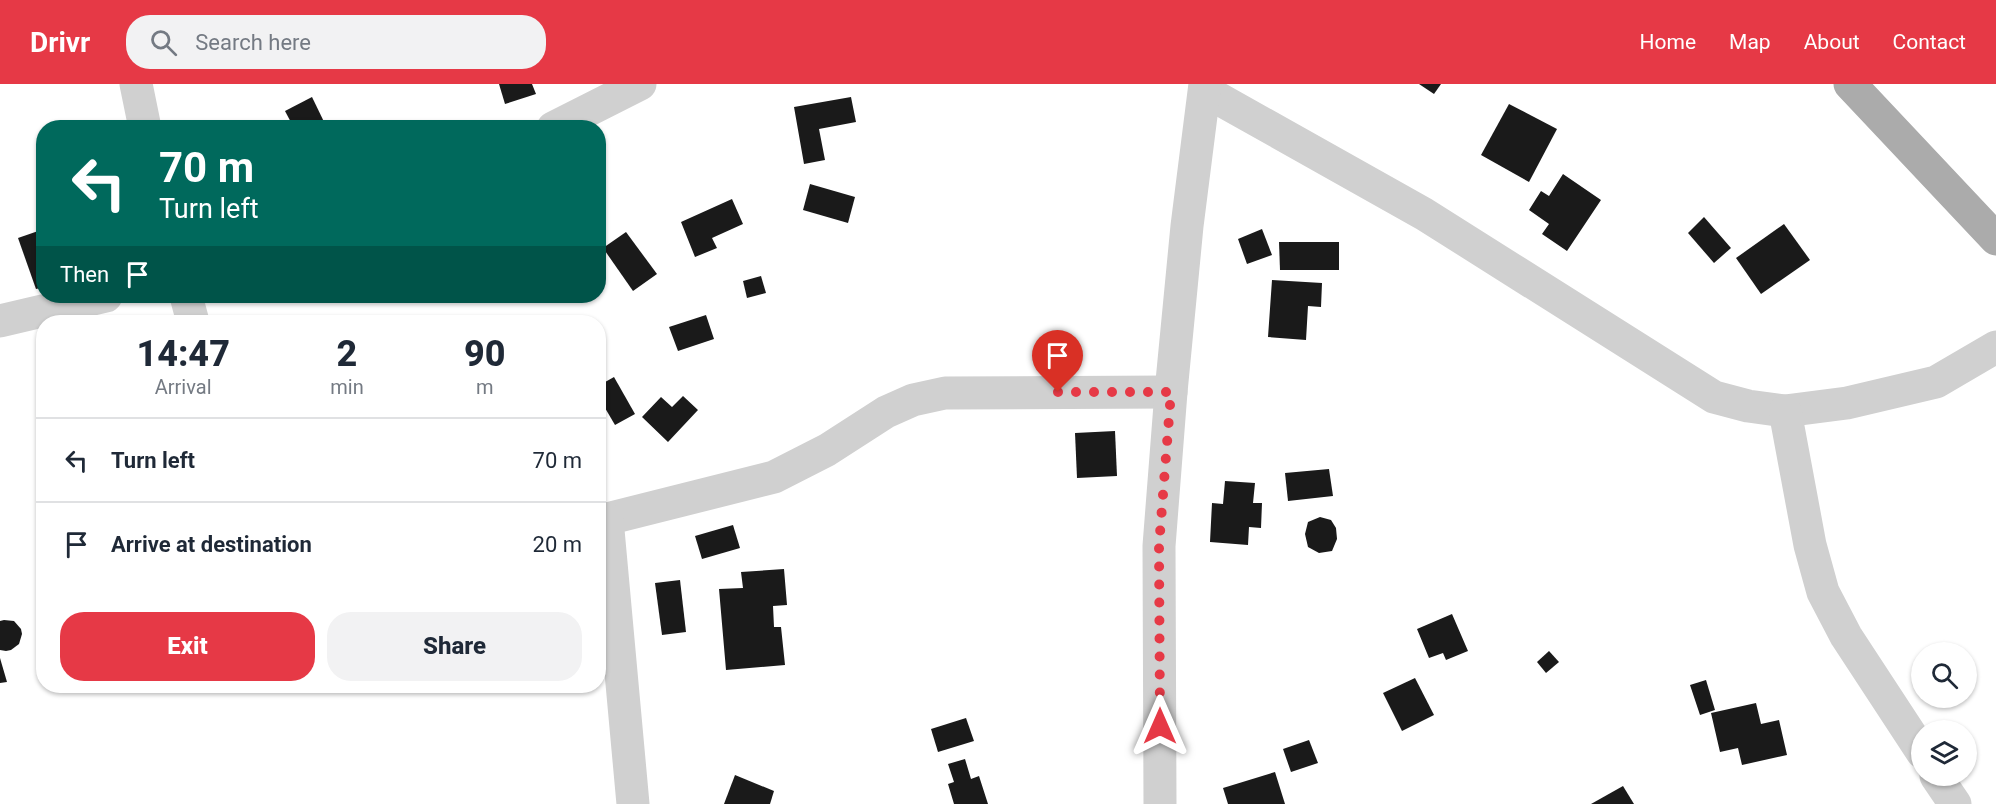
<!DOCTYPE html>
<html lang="en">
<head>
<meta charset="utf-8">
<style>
  :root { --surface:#fff; --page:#f2f2f3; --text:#1f2937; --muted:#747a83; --line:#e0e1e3; --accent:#e63946 }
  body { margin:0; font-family:Roboto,sans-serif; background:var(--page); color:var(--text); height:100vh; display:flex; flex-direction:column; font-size:22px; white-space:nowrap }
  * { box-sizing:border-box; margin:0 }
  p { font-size:20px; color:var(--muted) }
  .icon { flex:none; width:33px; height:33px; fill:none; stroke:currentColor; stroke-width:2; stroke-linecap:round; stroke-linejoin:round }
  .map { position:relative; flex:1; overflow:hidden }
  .details { position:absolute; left:36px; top:231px; width:570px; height:378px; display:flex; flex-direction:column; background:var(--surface); border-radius:24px; box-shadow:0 2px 4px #0004 }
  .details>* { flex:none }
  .guide { position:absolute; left:36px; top:36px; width:570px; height:183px; border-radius:24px; box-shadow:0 2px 4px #0004; background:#00695c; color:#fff; overflow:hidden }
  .controls { position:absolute; left:1911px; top:558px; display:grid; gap:12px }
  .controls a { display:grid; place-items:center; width:66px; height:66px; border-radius:50%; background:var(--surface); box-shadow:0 2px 4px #0004; font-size:30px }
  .pin { position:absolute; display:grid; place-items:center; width:51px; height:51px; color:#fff; margin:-62px -26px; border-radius:50% 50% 50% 0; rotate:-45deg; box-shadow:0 0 6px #0007 }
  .pin .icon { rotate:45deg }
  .me { position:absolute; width:66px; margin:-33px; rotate:0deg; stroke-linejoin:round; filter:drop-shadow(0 0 4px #0008) }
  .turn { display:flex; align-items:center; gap:21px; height:126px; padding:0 24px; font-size:27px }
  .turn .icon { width:78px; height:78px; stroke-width:2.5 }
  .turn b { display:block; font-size:42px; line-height:51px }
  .then { display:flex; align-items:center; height:57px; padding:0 24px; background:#0003; gap:12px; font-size:22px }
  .eta { display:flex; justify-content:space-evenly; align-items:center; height:102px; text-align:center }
  .eta b { font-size:36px; font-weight:800; line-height:42px }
  .primary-button { display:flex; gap:12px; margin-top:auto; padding:12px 24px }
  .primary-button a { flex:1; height:69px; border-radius:24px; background:var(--accent); color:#fff; font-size:24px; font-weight:800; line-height:69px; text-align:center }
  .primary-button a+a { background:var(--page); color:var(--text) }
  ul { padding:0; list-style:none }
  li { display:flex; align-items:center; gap:18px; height:84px; padding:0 24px; border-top:2px solid var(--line) }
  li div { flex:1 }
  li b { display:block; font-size:22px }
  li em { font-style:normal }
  header { display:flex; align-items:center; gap:36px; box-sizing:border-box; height:84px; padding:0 30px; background:var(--accent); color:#fff }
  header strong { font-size:28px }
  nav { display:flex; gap:33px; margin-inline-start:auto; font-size:21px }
  .search { width:420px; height:54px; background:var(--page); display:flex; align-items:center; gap:15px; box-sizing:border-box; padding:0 21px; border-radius:24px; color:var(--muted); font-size:22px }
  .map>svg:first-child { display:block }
</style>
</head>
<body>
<header>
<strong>Drivr</strong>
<div class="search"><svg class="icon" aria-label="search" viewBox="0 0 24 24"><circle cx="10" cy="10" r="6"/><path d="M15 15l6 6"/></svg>Search here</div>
<nav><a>Home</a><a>Map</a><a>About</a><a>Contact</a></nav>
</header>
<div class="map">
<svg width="1996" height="720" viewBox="0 0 1996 720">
  <rect width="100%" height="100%" fill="#fff"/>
  <g fill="#1a1a1a">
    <path d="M499 0H532L536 10 505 20Z"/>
    <path d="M1419 0H1441L1434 10Z"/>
    <path d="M312 13 327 44H294L285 27Z"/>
    <path d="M851 13 856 38 819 45 825 76 804 80 794 23Z"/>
    <path d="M1509 20 1557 45 1529 98 1481 71Z"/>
    <path d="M1563 90 1601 116 1567 167 1542 150 1549 140 1529 126 1541 107 1549 112Z"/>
    <path d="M810 100 855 113 848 139 803 126Z"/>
    <path d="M732 115 743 140 712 154 717 164 695 173 681 138Z"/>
    <path d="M1704 133 1731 164 1714 179 1688 149Z"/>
    <path d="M1784 140 1810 176 1761 210 1736 174Z"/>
    <path d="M44 145V203L36 205 18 154Z"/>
    <path d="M1262 145 1272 171 1247 180 1238 155Z"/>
    <path d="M626 148 657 190 633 207 603 164Z"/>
    <path d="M1279 158H1339V186H1280Z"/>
    <path d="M761 192 766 209 747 214 743 197Z"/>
    <path d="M1272 196 1322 199 1321 223 1308 222 1306 256 1268 253Z"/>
    <path d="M706 231 714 255 678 267 669 243Z"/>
    <path d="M614 293 635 330 615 341 598 312V302Z"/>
    <path d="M683 312 698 326 668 358 642 333 661 313 672 323Z"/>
    <path d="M1115 347 1117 392 1077 394 1075 349Z"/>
    <path d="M1329 385 1333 412 1288 417 1285 389Z"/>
    <path d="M1225 397 1255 399 1253 419H1262L1261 444 1249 443 1248 461 1210 458 1212 419 1223 420Z"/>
    <path d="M1320 433 1331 436 1336 444 1337 455 1332 467 1319 469 1308 463 1305 450 1308 438Z"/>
    <path d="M733 441 740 464 702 475 695 452Z"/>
    <path d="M784 485 787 521 773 522 774 543H781L785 581 726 586 719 505 743 504 741 488Z"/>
    <path d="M680 496 686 548 662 551 655 499Z"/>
    <path d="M1452 530 1468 567 1446 576 1443 569 1429 574 1417 545Z"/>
    <path d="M4 536 14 537 21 545 22 550 19 560 11 566 6 567 0 566V537Z"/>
    <path d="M1549 567 1559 578 1546 589 1537 578Z"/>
    <path d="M0 574 7 598 0 599Z"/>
    <path d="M1415 594 1434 631 1402 647 1383 609Z"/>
    <path d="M1706 596 1715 626 1700 631 1690 601Z"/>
    <path d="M1756 619 1761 640 1779 636 1787 671 1742 681 1738 664 1720 668 1711 629Z"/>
    <path d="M966 634 974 657 938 668 931 645Z"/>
    <path d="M1309 656 1318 679 1291 688 1283 665Z"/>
    <path d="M965 675 971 695 979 692 988 720H954L948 700 954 698 948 680Z"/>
    <path d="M1275 688 1285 720H1228L1223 704Z"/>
    <path d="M735 691 774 707 770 720H724Z"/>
    <path d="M1623 702 1634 720H1591Z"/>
  </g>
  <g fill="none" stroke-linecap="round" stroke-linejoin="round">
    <g stroke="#d0d0d0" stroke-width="33">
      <path d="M136 0 145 44"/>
      <path d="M1205 7 1424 130 1714 313 1748 322 1785 327 1847 319 1936 298 1996 263"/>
      <path d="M553 44 640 0"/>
      <path d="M186 212 193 238"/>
      <path d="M0 237 106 212"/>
      <path d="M1785 327 1810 461 1823 508 1846 552 1922 668"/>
      <path d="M598 434 607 435 774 393 827 366 886 328 913 316 945 309 1171 308"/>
      <path d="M607 435 633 720"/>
      <path d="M1936 692 1955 720"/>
      <path d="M1160 720 1159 462 1171 308 1187 142 1205 0"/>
    </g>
    <path stroke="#ababab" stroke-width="33" d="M1850 0 1996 155"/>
  </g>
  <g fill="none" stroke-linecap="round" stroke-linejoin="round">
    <path stroke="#e63946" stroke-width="10" stroke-dasharray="0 18" d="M1058 308H1171L1159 462 1160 642"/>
  </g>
</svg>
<div class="controls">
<a><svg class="icon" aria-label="search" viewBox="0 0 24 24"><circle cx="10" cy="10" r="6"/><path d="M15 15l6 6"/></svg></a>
<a><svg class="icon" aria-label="layers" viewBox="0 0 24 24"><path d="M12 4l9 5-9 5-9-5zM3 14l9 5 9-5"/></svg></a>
</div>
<div class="pin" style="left:1058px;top:308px;background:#d93025"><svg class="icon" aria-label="arrive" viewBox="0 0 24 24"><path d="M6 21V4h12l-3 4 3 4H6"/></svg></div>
<svg class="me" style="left:1160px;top:642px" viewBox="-20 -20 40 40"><path d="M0-17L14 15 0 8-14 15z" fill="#e63946" stroke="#fff" stroke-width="4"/></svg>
<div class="guide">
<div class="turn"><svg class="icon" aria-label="left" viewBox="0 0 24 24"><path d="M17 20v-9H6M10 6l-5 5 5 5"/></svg><div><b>70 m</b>Turn left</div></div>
<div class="then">Then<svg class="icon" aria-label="arrive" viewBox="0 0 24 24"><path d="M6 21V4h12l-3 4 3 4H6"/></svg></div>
</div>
<section class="details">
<div class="eta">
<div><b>14:47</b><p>Arrival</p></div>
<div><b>2</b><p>min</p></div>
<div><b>90</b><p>m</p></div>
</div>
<ul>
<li><svg class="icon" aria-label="left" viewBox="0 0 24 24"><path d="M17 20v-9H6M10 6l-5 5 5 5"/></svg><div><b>Turn left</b></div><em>70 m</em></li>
<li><svg class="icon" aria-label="arrive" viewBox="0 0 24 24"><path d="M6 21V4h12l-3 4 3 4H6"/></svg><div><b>Arrive at destination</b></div><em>20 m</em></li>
</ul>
<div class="primary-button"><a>Exit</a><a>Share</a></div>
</section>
</div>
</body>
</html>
